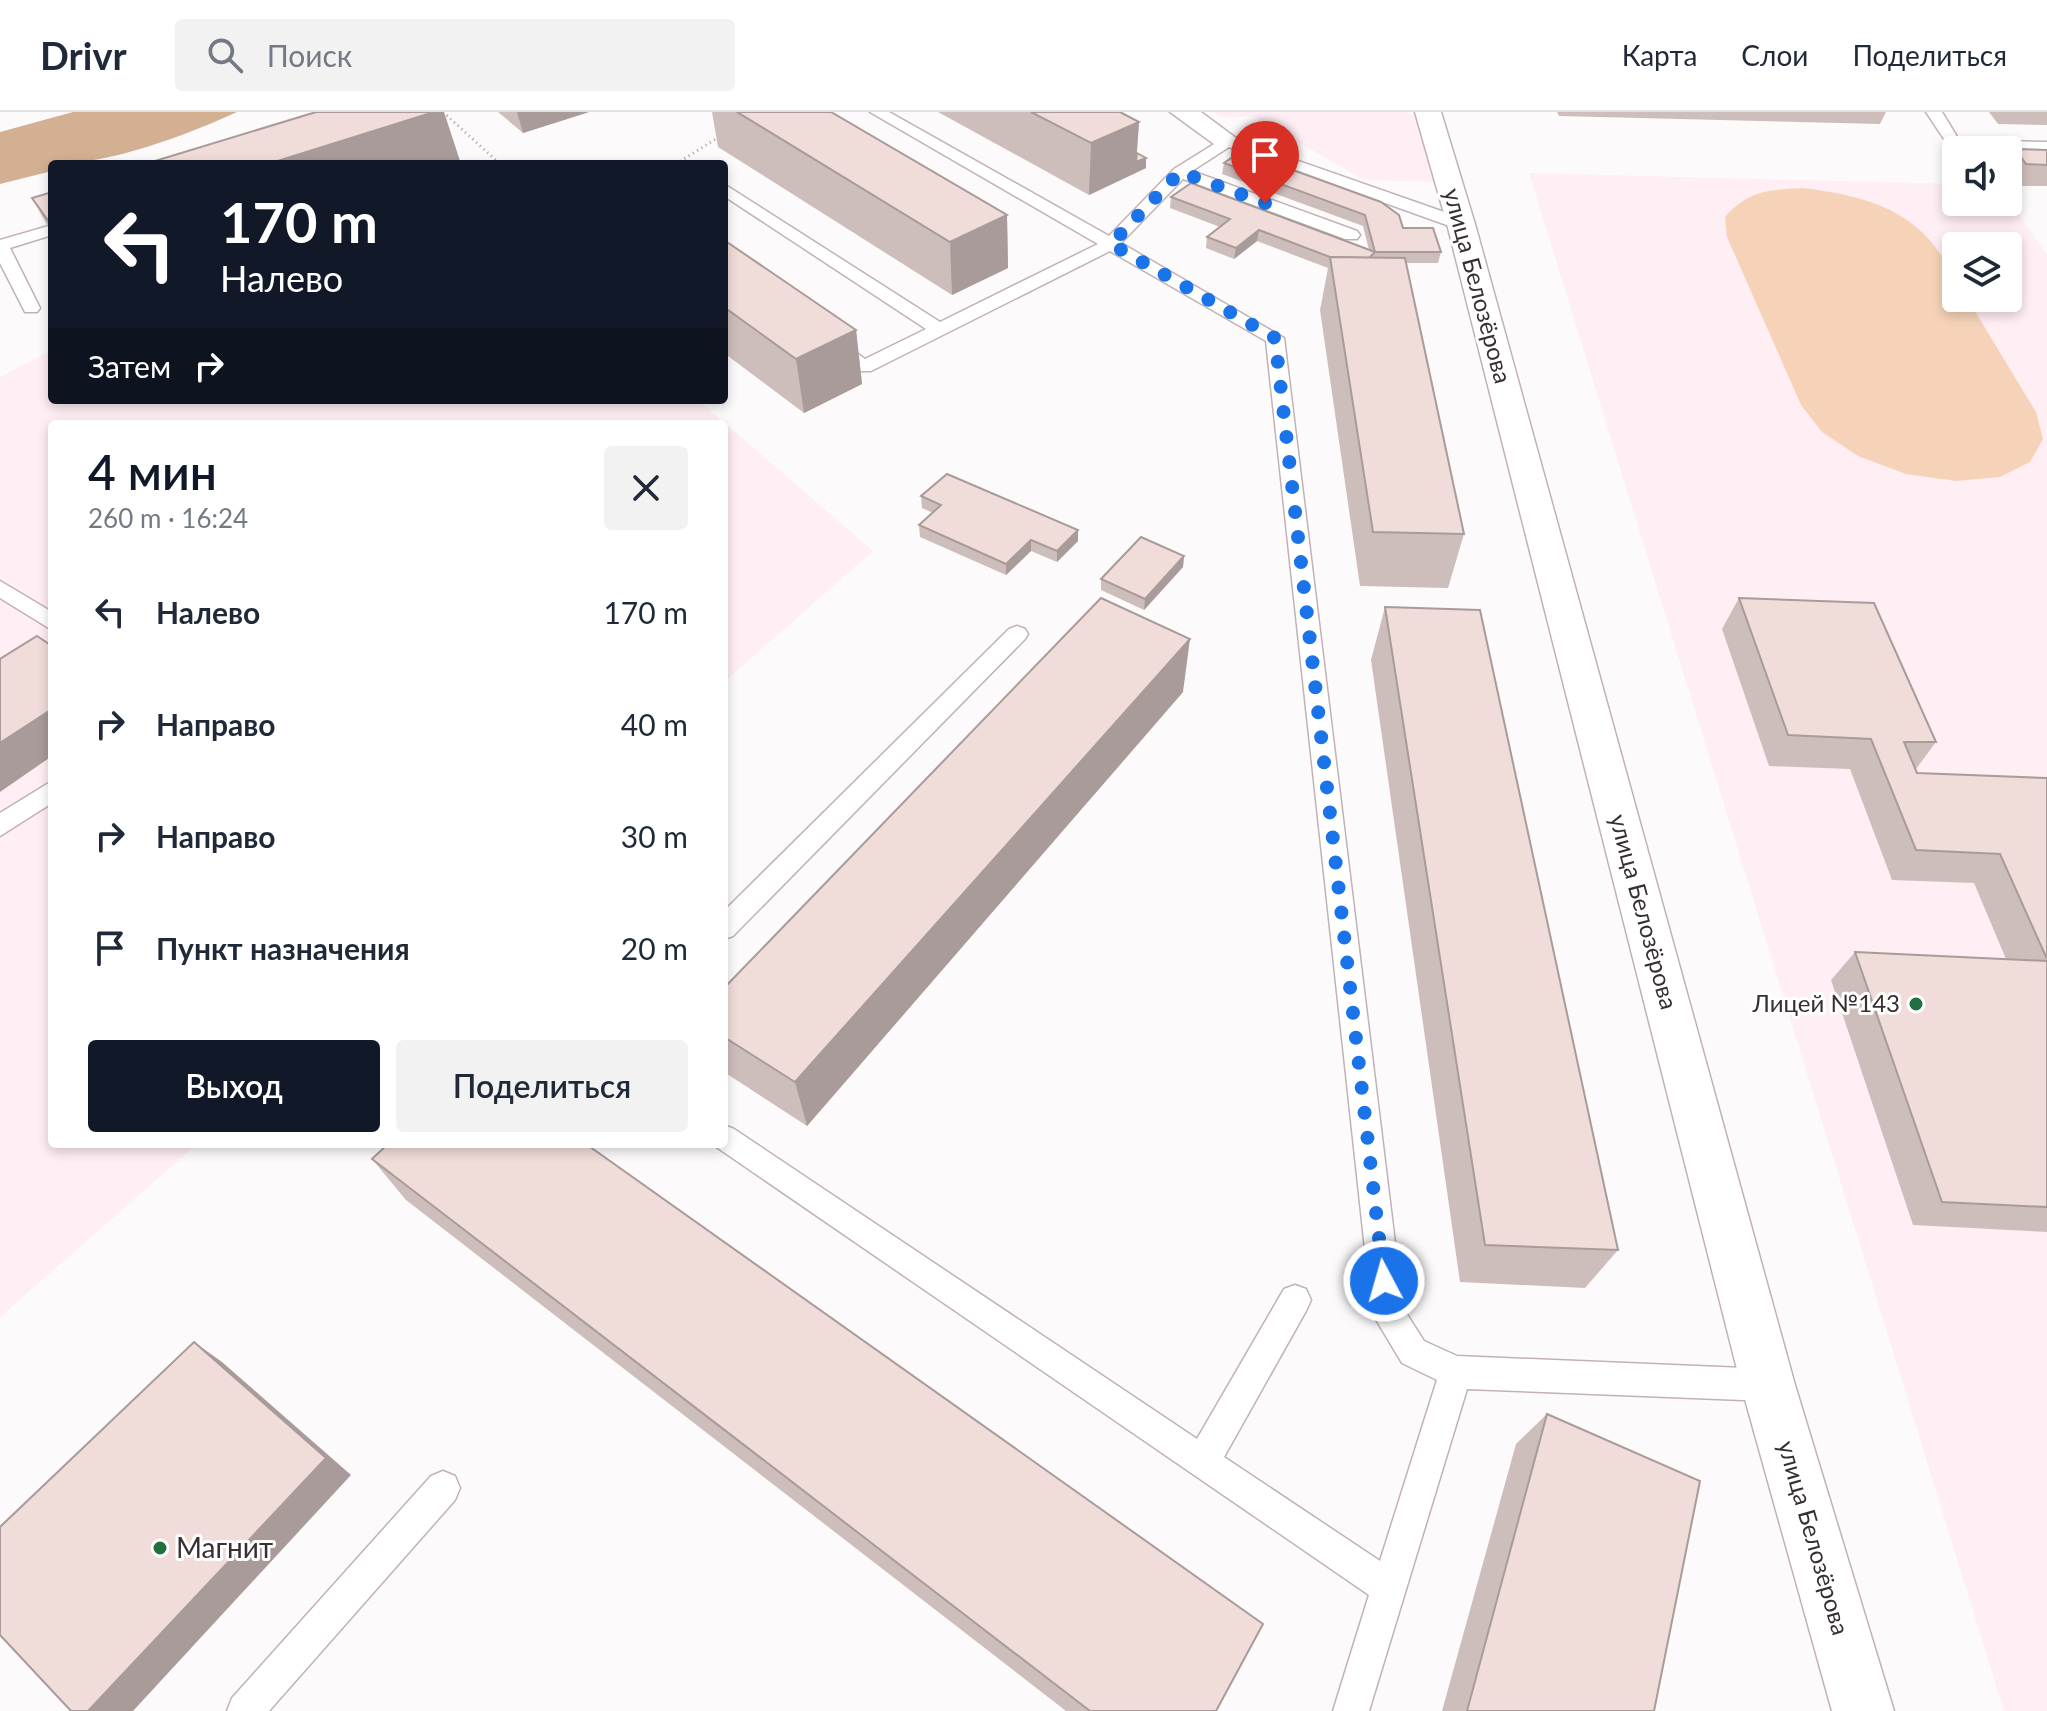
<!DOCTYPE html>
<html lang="ru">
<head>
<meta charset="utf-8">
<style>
  :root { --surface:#fff; --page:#f2f2f3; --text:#1f2937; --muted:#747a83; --line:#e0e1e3; --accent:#111827 }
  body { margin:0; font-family:Lato,sans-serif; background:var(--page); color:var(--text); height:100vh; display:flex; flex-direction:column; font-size:30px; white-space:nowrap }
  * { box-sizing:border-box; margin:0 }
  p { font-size:26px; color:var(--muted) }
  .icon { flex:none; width:44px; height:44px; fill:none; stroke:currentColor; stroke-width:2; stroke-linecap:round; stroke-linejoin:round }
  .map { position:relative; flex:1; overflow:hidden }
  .sheet { position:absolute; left:48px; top:308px; width:680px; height:728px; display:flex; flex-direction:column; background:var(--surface); border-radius:8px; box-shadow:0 4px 12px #0003 }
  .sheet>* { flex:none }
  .guide { position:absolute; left:48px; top:48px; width:680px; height:244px; border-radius:8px; box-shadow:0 4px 12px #0003; background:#111827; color:#fff; overflow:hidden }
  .buttons { position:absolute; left:1942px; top:24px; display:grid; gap:16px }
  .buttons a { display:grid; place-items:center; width:80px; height:80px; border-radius:8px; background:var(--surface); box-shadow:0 4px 12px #0003; font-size:40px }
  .pin { position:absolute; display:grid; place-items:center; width:68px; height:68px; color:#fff; margin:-82px -34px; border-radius:50% 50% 50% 0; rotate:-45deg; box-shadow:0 0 8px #0007 }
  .pin .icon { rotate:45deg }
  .me { position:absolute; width:88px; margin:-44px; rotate:354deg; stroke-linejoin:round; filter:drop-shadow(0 0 6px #0008) }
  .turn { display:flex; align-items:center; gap:28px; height:168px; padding:0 40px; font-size:36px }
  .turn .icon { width:104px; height:104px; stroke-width:2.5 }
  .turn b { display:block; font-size:56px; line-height:68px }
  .then { display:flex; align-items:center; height:76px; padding:0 40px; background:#0003; gap:16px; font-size:30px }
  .round { display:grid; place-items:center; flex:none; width:84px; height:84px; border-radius:8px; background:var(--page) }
  .overview { display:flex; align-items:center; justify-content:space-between; height:136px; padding:0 40px }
  h1 { font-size:48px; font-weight:600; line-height:60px; color:var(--accent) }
  .cta { display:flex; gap:16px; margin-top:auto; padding:16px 40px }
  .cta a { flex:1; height:92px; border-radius:8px; background:var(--accent); color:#fff; font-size:32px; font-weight:600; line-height:92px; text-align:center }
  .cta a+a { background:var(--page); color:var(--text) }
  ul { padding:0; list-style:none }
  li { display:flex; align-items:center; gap:24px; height:112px; padding:0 40px }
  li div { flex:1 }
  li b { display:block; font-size:30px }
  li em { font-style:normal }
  header { display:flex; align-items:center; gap:48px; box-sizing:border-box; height:112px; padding:0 40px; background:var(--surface); border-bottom:2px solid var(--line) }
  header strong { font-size:38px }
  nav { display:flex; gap:44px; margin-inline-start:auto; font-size:28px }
  .search { width:560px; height:72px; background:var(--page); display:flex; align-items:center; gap:20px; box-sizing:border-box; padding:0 28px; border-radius:8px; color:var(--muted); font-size:30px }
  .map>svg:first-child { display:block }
</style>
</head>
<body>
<header>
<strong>Drivr</strong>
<div class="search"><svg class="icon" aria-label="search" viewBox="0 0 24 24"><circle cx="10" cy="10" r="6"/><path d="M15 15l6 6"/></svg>Поиск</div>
<nav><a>Карта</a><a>Слои</a><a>Поделиться</a></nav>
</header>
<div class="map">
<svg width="2047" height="1599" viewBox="0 0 2047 1599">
  <rect width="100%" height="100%" fill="#fdfafb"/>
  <g fill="#ffeef3" fill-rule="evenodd">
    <path d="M1213 0H1406L1417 6 1434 70 1364 68 1253 4 1224 6Z"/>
    <path d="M1529 61 1956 72V90H2008V87L2047 143V1599H2004ZM1956 134H2008V186H1956Z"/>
    <path d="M52 238V288H698L873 439 724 570V312H52V1032H197L0 1205V265Z"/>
  </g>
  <path fill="#f6d3b8" d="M1803 76C1858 83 1912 95 1943 146 1952 160 1956 169 1956 186H1967L2036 300 2043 327 2030 350 2000 365 1956 369 1906 362 1858 344 1822 320 1801 293 1727 125 1725 105C1749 78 1769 78 1803 76Z"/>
  <path fill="#d4b093" d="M73 0H237C184 24 111 52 52 52V59L0 72V20Z"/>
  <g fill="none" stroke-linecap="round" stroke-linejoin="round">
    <g stroke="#c2b1b5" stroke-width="3">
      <g id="service">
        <path d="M870 0H889L1109 124 1174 57 1227 24 1467 108 1469 112 1467 116H1455L1229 35 1192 59 1357 119 1360 123 1357 127H1345L1183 67 1121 131 1284 226 1403 1196 1424 1229 1457 1244 1768 1257 1779 1262 1784 1273 1779 1284 1768 1289 1467 1277 1369 1599H1333L1369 1483 712 1032H724V1013L734 1017 1197 1327 1284 1177 1295 1173 1306 1177 1311 1188 1306 1199 1224 1345 1380 1449 1437 1268 1402 1251 1372 1201 1266 229 1110 139 871 259H857L824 236 822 232 824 228H838L865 247 926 217 724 84V72L940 210 1098 132Z"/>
        <path d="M1926 0H1942L1965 38 1952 39Z"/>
        <path d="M52 113V123L10 136 40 196 37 200H25L0 151V128Z"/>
        <path d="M0 469 52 500V518L0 486Z"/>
        <path d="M1017 514 1025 517 1028 522 1025 527 733 824 724 827V799L1009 517Z"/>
        <path d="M52 669V691L0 724V701Z"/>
        <path d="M443 1359 455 1364 460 1376 455 1388 269 1599H227L232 1586 431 1364Z"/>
      </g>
    </g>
    <g stroke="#c2b1b5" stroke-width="3">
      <g id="minor">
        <path d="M1170 0H1201L1240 29 1236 35H1218Z"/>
        <path d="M1958 28 2047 30V46L2008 45V38H1956V44L1949 42 1945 36 1949 30Z"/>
      </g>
    </g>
    <g stroke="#c2b1b5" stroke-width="3">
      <path id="tertiary" d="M1415 0H1441L1475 112 1795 1273 1894 1599H1832L1741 1273 1447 112Z"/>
    </g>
    <g stroke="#a5a0a2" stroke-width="3" stroke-dasharray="1 4" stroke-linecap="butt">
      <path d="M443 0 500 52"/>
      <path d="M676 52 722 23"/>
    </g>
    <use href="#service" fill="#fff" fill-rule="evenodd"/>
    <use href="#minor" fill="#fff" fill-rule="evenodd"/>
    <use href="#tertiary" fill="#fff" fill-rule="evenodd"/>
  </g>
  <g fill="#cebebb">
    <path d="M498 0H589L523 21Z"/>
    <path d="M712 0H831L1007 103 1008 156 952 183 718 35Z"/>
    <path d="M938 0H1120L1139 10 1137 41 1146 46V56L1089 83Z"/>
    <path d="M1557 0H1886L1880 12 1559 4Z"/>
    <path d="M1989 0H2047V13L1998 12Z"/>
    <path d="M2015 37 2047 38V74H2014L2008 65V50Z"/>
    <path d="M1224 51 1403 116 1441 140 1438 151H1406L1464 422 1448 476 1360 474 1320 198 1328 156 1257 129 1234 147 1206 136 1207 125 1220 115 1170 96 1171 85 1369 138 1363 114 1222 62Z"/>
    <path d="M52 80V122L32 86Z"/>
    <path d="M724 128 856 218 862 272 804 301 724 241Z"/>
    <path d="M921 384 1078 418V429L1057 450 1031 439 1006 463 920 425 919 413 933 401 922 396Z"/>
    <path d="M1184 444 1183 455 1144 498 1101 478V467Z"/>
    <path d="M1739 486 1936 630 1916 657 1917 661 2047 666V1120L1913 1113 1831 868 1855 840 2006 847 1974 771 1892 768 1850 657 1769 654 1722 517Z"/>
    <path d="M1385 495 1618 1138 1585 1176 1460 1170 1371 548Z"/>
    <path d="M1183 580 807 1014 724 960V876Z"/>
    <path d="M372 1047 1216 1599H1066L406 1088Z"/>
    <path d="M1547 1302 1654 1599H1442L1516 1332Z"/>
  </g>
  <g fill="#a89b99">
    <path d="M434 0H444L460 49 449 52H268Z"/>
    <path d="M517 0H589L523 21Z"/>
    <path d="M1139 10 1136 50 1146 46V56L1089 83 1091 31Z"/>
    <path d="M1007 103 1008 156 952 183 950 130Z"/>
    <path d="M1259 118 1257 129 1234 147 1236 136Z"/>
    <path d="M856 218 862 272 804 301 796 247Z"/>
    <path d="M1078 418V429L1057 450V439Z"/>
    <path d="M1031 428V439L1006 463V452Z"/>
    <path d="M1184 444 1183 455 1144 498 1145 487Z"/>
    <path d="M1190 527 1183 580 807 1014 795 970Z"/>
    <path d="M52 597V644L0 680V631Z"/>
    <path d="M194 1230 222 1250 351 1363 133 1599H88Z"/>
  </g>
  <g fill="#f0ddda" stroke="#a89b99" stroke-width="2">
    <path d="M316 0H434L268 52H145Z"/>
    <path d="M737 0H831L1007 103 950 130Z"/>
    <path d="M1031 0H1120L1139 10 1091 31Z"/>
    <path d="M2015 37 2047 38V53L2026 52Z"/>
    <path d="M1241 39 1381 90 1399 103 1403 116H1433L1441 140H1375L1365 103 1224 51Z"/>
    <path d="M1137 41 1146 46 1136 50Z"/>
    <path d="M1191 71 1375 140 1369 146 1330 145 1259 118 1236 136 1207 125 1230 107 1171 85Z"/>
    <path d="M52 80V114L32 86Z"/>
    <path d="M724 128 856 218 796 247 724 195Z"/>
    <path d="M1330 145 1405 146 1464 422 1373 420Z"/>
    <path d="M947 362 1078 418 1057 439 1031 428 1006 452 919 413 941 393 921 384Z"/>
    <path d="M1141 425 1184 444 1145 487 1101 467Z"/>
    <path d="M1101 486 1190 527 795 970 724 925V876Z"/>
    <path d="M1739 486 1874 491 1936 630H1904L1917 661 2047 666V847L2000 742 1916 738 1871 627 1788 623Z"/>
    <path d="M1385 495 1480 498 1618 1138 1485 1133Z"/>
    <path d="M37 524 52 534V597L0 631V547Z"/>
    <path d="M1855 840 2047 849V1095L1942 1090Z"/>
    <path d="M388 1032H586L1263 1512 1216 1599H1090L372 1047Z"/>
    <path d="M194 1230 326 1346 88 1599H71L0 1523V1415Z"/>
    <path d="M1547 1302 1700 1369 1654 1599H1467Z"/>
  </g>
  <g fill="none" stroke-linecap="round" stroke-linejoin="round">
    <path stroke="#1a73e8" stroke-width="14" stroke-dasharray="0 25.2" d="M1265 91 1180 60 1111 132 1275 226 1384 1169"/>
  </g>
  <g fill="#227040" stroke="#fff" stroke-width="3">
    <circle cx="1916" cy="892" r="8"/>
    <circle cx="160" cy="1436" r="8"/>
  </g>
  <g text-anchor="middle" stroke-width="6" stroke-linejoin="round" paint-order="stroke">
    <g font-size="24" fill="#373032" stroke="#fff">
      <text transform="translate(1477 174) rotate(75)" y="8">улица Белозёрова</text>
      <text transform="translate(1643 800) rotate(75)" y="8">улица Белозёрова</text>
      <text transform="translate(1813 1426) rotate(74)" y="8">улица Белозёрова</text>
    </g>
    <g font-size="24" fill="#373032" stroke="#fff" text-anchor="end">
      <text x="1900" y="900">Лицей №143</text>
    </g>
    <g font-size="28" fill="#373032" stroke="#fff" text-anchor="start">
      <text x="176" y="1446">Магнит</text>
    </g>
  </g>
</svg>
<div class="buttons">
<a><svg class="icon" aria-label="sound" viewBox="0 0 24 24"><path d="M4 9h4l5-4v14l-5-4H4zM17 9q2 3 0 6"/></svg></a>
<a><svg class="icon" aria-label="layers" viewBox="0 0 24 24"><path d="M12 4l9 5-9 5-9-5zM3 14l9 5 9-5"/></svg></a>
</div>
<div class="pin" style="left:1265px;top:91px;background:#d93025"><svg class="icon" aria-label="arrive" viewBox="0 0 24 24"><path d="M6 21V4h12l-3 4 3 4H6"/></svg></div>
<svg class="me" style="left:1384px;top:1169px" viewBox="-20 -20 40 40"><circle r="17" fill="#1a73e8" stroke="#fff" stroke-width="3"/><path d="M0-11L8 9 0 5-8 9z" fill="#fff"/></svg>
<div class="guide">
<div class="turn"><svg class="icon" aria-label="left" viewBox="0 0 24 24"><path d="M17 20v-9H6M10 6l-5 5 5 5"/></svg><div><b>170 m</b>Налево</div></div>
<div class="then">Затем<svg class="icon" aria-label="right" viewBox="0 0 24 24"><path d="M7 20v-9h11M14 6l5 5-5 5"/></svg></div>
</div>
<section class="sheet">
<div class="overview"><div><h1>4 мин</h1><p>260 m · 16:24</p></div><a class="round"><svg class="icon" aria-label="close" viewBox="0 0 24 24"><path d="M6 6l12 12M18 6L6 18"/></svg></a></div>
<ul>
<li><svg class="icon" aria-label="left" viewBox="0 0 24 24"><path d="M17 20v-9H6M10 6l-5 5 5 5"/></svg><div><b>Налево</b></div><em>170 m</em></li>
<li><svg class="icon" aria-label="right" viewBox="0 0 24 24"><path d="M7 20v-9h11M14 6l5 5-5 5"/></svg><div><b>Направо</b></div><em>40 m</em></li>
<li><svg class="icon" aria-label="right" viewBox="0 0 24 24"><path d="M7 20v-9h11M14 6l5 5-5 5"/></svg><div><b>Направо</b></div><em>30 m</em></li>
<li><svg class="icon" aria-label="arrive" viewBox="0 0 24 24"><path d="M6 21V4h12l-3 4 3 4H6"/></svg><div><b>Пункт назначения</b></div><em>20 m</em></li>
</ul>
<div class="cta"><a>Выход</a><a>Поделиться</a></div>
</section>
</div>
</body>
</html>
